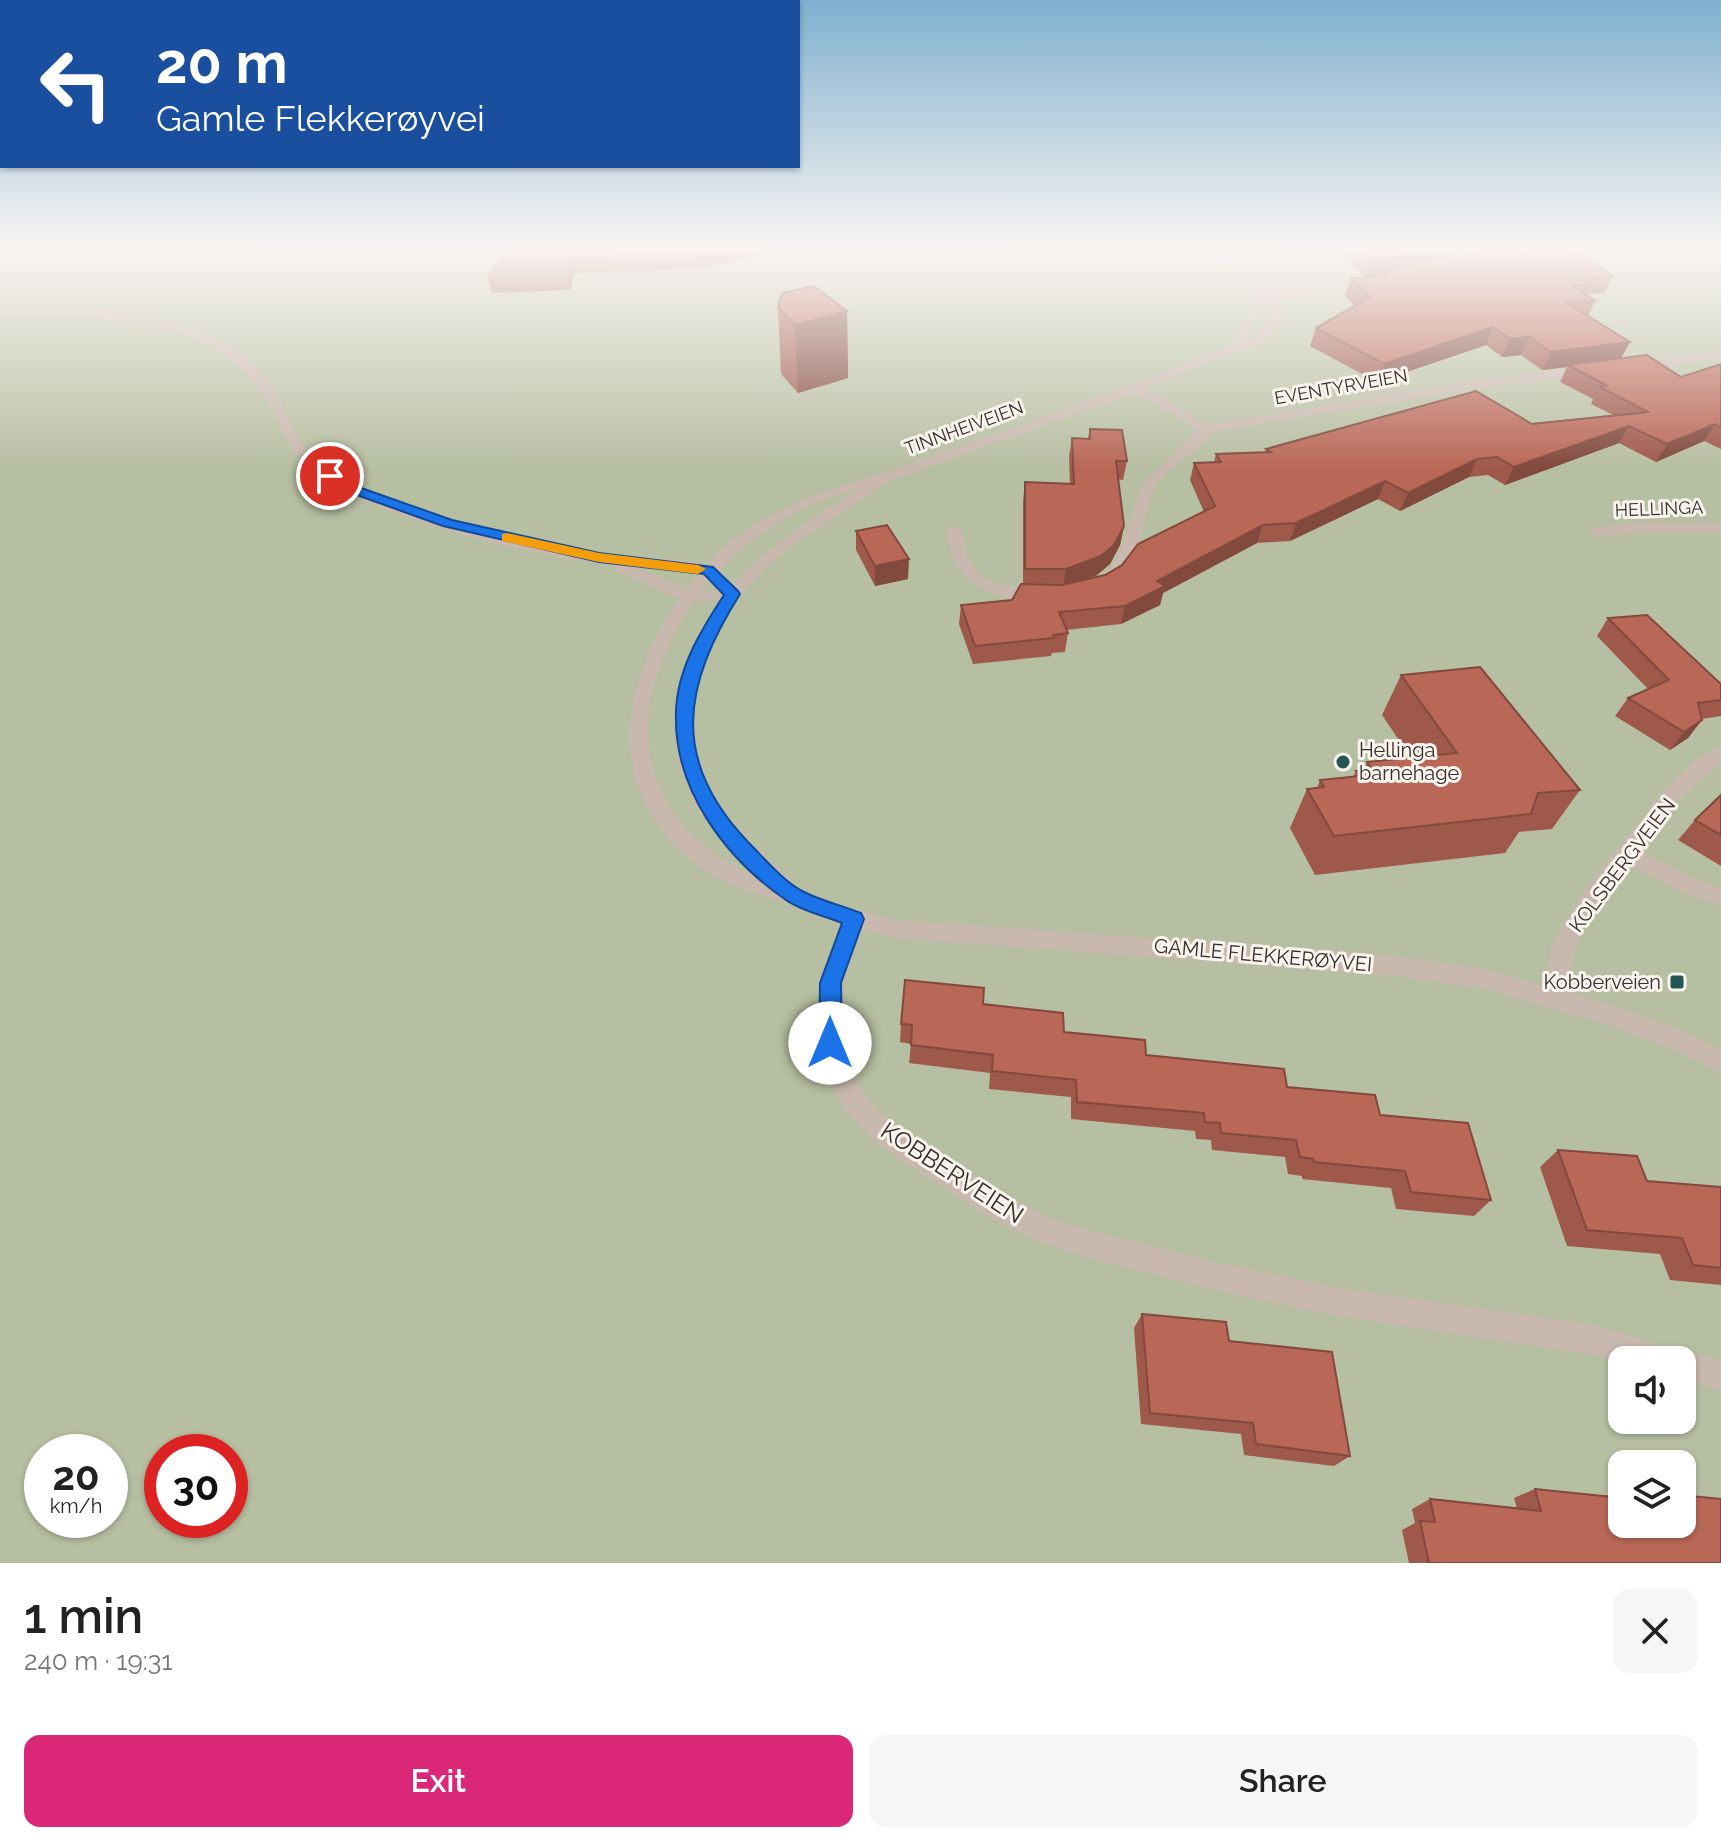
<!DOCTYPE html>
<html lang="en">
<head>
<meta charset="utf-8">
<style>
  :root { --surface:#fff; --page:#f6f6f6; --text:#222; --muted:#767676; --accent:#db2777 }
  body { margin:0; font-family:Raleway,sans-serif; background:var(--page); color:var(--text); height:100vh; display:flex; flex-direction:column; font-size:30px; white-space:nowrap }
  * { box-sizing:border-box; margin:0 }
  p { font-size:26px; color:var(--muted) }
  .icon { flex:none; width:44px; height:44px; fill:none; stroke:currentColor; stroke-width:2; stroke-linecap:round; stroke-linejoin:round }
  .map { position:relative; height:1563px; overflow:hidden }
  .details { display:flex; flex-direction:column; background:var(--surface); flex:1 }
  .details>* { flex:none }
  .top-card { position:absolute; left:0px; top:0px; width:800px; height:168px; box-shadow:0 2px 6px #0004; background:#1a4fa0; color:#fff; overflow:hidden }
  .fabs { position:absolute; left:1608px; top:1346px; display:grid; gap:16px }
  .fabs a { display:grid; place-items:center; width:88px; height:88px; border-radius:16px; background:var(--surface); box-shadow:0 2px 6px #0004; font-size:40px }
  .speed { position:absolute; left:24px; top:1434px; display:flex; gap:16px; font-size:40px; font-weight:700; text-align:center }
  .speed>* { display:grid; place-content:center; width:104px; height:104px; border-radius:50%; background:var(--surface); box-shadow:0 2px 6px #0004; line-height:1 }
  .speed small { font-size:20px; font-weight:400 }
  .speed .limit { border:12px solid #d22; background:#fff; color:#111 }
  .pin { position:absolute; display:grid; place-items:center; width:68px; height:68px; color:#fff; margin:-34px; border:4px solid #fff; border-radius:50%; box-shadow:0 2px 8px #0007 }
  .me { position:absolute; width:88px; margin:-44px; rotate:0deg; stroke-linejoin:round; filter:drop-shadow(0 0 6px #0008) }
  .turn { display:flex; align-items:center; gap:28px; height:168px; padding:0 24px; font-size:36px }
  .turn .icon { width:104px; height:104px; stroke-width:2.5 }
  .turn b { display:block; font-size:56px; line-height:68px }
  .round { display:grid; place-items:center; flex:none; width:84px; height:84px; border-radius:16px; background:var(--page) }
  .head { display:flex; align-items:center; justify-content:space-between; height:136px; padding:0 24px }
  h1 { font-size:48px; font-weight:600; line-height:60px }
  .primary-button { display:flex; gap:16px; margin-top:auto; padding:16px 24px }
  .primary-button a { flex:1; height:92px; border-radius:16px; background:var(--accent); color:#fff; font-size:32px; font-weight:600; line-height:92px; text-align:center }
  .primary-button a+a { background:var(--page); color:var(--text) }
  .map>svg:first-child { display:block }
</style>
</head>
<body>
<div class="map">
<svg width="1721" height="1563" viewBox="0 0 1721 1563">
  <rect width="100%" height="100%" fill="#f1e8e1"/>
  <path fill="#b7bfa2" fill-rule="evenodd" d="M0 250H1721V1563H0ZM1622 1360H1682V1420H1622ZM42 1452H110V1520H42ZM162 1452H230V1520H162ZM1622 1464H1682V1524H1622Z"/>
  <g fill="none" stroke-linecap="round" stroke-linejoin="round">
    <g fill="#c8b8ae" fill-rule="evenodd">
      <path d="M1210 250C1234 250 1251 275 1263 294L1269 293 1253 271 1224 250C1250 250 1267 271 1280 292L1375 281 1381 284 1375 287 1282 299V318L1272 334 1257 348 1240 350 1146 388 1208 424 1468 382 1592 366 1598 370 1592 374 1468 390 1211 432C1197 457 1165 465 1154 490 1140 520 1143 576 1103 587L1095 582 1110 568 1121 549 1142 484 1198 430 1135 393 890 481 800 540 771 563 738 597 715 635 700 673 693 711 697 752 711 792 730 822 801 890 843 907 897 920 1389 955 1485 969 1545 986 1551 948 1580 897 1665 789 1697 759 1721 745V762L1679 800 1641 852 1697 880 1721 888V906L1681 892 1630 865C1596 907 1570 936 1568 992 1620 1007 1673 1024 1721 1049V1073L1679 1052 1612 1026 1485 989 1389 975 897 938 861 930 843 983 842 1043 850 1071 867 1099 898 1128 1012 1199 1047 1217 1085 1229 1214 1262 1344 1289 1595 1325 1678 1351 1682 1349 1721 1360V1390L1682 1379V1360L1622 1362 1595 1355 1344 1317 1214 1290 1085 1257 1043 1243 992 1219 880 1146 849 1115 830 1083 818 1043 819 983 841 924C823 919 807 910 789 904 762 895 734 889 709 873 604 805 614 691 679 599L615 570 614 565C537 558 376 519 315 473 281 447 279 413 255 383 198 311 82 315 0 316V308C83 307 210 307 266 379 279 395 286 415 295 433 309 458 334 474 359 486 433 520 517 541 598 553 634 559 670 556 706 565 765 499 849 486 928 458 1030 421 1132 388 1231 345L1254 298 1242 278ZM1270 300C1273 318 1262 337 1245 342L1265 301ZM858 489C812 518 770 546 732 584L719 571C756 530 805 504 858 489ZM633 566 699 573 686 589ZM710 580 719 590 701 591ZM720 600C671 676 652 760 717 835 730 850 747 864 762 878 732 868 706 851 686 828 625 758 645 673 694 602Z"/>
      <path d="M1721 351V359L1632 370 1626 366 1632 362Z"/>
      <path d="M1644 522H1721V532H1644L1598 537 1590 532 1598 527Z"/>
      <path d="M954 526 962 531C970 593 1001 581 1048 592L1050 596 1048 600C1038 602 1027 601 1016 599 976 593 951 572 946 531Z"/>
    </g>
  </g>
  <g fill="#9f594b">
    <path d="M759 250 760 255 697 269 574 273 570 290 492 293 488 277 506 253Z"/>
    <path d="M1347 250H1583L1580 255 1613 276 1604 293 1585 294 1595 301 1588 316 1621 359 1681 377 1721 364V449L1704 441 1656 462 1619 443 1505 485 1488 475 1469 477 1400 511 1378 499 1290 541 1257 543 1163 593 1160 605 1121 624 1066 630 1068 633 1065 652 1052 653 1051 656 973 664 959 624 961 605 1012 600 1023 584V501L1025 482 1070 484 1069 456 1072 438H1088L1090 429 1127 461 1123 480 1118 479 1124 526 1120 545 1110 564 1097 575 1085 580 1105 575 1204 512 1190 480 1194 463 1214 462 1216 454 1265 452 1266 449 1613 415 1591 404 1593 399 1560 382 1567 367 1542 370 1521 355 1502 357 1486 345 1377 382 1310 346 1316 328 1355 306 1345 296 1351 278H1366L1344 258Z"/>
    <path d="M778 307 847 311 848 378 798 393 781 374Z"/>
    <path d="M856 531 908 579 875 586 856 550Z"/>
    <path d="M1608 618 1721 684V716L1702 719 1688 738 1670 750 1615 716 1628 698 1648 689 1597 636Z"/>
    <path d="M1401 675 1580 790 1552 829 1519 832 1505 853 1315 875 1290 828 1307 789 1317 788 1320 780 1353 777 1356 771 1364 770 1367 762 1411 758 1382 715Z"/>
    <path d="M1721 795V866L1678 840 1695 820Z"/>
    <path d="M983 1004 1064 1032 1146 1055 1287 1087 1380 1115 1491 1200 1474 1216 1396 1209 1391 1188 1302 1179V1176L1288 1174 1285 1157 1212 1150 1211 1140 1196 1139 1195 1131 1071 1119V1097L989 1089 990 1073 909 1063 911 1044 900 1042 901 1024Z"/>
    <path d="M1558 1150 1647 1181 1721 1187V1285L1670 1280 1660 1254 1567 1246 1540 1167Z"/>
    <path d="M1142 1314 1229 1341 1350 1456 1334 1466 1244 1455 1241 1434 1141 1424 1134 1328Z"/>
    <path d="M1535 1489 1721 1563H1409L1402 1530 1415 1523 1412 1509 1430 1499 1517 1508 1514 1498Z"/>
  </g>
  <g fill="#82493d">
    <path d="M709 250H759L760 255 697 269 696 253Z"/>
    <path d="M1420 250H1481L1384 272 1383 274 1367 278 1372 261Z"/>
    <path d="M571 257 574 273 570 290 567 274Z"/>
    <path d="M847 311 848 378 798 393 795 325Z"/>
    <path d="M1493 327 1486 345 1377 382 1384 364Z"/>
    <path d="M1529 337 1521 355 1502 357 1510 339Z"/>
    <path d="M1630 342 1620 360 1568 365 1567 367 1542 370 1551 352Z"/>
    <path d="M1715 424 1704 441 1656 462 1667 444Z"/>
    <path d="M1629 426 1619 443 1505 485 1514 467Z"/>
    <path d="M1477 459 1469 477 1400 511 1408 493Z"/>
    <path d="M1385 481 1378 499 1290 541 1296 523Z"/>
    <path d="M1263 525 1257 543 1163 593 1160 605 1121 624 1125 606 1157 581Z"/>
    <path d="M1124 526 1120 545 1110 564 1097 575 1063 588 1066 569Z"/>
    <path d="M909 559 908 579 875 586V566Z"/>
    <path d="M1702 720 1688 738 1670 750 1684 732Z"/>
  </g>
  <g fill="#b96857" stroke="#82493d" stroke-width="2">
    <path d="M507 250H709L696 253 571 257 567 274 488 277Z"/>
    <path d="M1360 250H1420L1372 261Z"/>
    <path d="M1473 250H1572L1613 276 1578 278 1590 285 1574 286 1595 301 1567 303 1630 342 1551 352 1529 337 1510 339 1493 327 1384 364 1316 328 1370 297 1351 278 1389 276 1384 272Z"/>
    <path d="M814 286 847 311 795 325 778 307 782 293Z"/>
    <path d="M1647 355 1681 377 1721 364V427L1715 424 1667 444 1629 426 1514 467 1497 457 1477 459 1408 493 1385 481 1296 523 1263 525 1157 581 1165 586 1125 606 1059 612 1068 633 1053 635 1054 638 975 646 961 605 1012 600 1021 584 1061 585 1105 575 1122 565 1138 544 1215 506 1194 463 1221 462 1216 454 1271 452 1266 449 1476 391 1532 424 1648 412 1600 387 1606 385 1568 365Z"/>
    <path d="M1090 429 1122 430 1127 461H1116L1124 526 1114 545 1101 556 1066 569H1025V482L1074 484 1072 438 1090 439Z"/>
    <path d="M887 525 909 559 875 566 856 531Z"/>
    <path d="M1647 615 1721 684V700L1698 703 1702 720 1684 732 1628 698 1669 680 1608 618Z"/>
    <path d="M1480 667 1580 790 1538 793 1531 814 1334 836 1307 789 1324 787 1320 780 1360 776 1356 771 1372 769 1367 762 1457 753 1401 675Z"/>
    <path d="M1721 795V835L1695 820Z"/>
    <path d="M905 980 984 988 983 1004 1063 1013 1064 1032 1145 1040 1146 1055 1284 1069 1287 1087 1375 1095 1380 1115 1468 1123 1491 1200 1411 1192 1405 1171 1314 1162 1313 1159 1300 1157 1296 1140 1221 1133 1220 1123 1205 1122 1204 1113 1077 1102 1076 1080 992 1071 993 1055 911 1045 912 1025 901 1024Z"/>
    <path d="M1558 1150 1637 1156 1647 1181 1721 1187V1268L1693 1265 1682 1238 1587 1230Z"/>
    <path d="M1142 1314 1226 1322 1229 1341 1332 1352 1350 1456 1256 1444 1253 1423 1150 1413Z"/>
    <path d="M1535 1489 1622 1498V1524H1682V1495L1721 1499V1563H1429L1420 1521 1435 1522 1430 1499 1541 1511Z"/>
  </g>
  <linearGradient id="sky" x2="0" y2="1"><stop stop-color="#7fb0cf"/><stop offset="0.53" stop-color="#f9f5f2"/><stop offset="1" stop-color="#f9f5f2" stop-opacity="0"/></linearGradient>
  <rect width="1721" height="469" fill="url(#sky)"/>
  <path fill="#1a73e8" stroke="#114b97" stroke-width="2" d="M325 473H335L350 484 452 520 599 553 713 567 738 591 740 594C683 685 669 760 749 843 765 859 784 882 804 892 822 901 843 906 861 913L864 919 841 983 842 1043 838 1050 830 1053 823 1050 819 1043 820 983 842 923C825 916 801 911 786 900 725 858 673 789 676 712 677 669 701 630 724 595L704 574 599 562 443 526 340 489 325 479Z"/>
  <path fill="#f59e0b" d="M507 533 599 553 698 565 706 569 698 574 599 562 502 541V534Z"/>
  <g fill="#255555" stroke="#f9f3ed" stroke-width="3">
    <circle cx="1343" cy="762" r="8"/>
    <rect x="1669" y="974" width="16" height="16" rx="4"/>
  </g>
  <g text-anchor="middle" stroke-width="6" stroke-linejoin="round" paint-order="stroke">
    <g font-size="18" fill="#372e2b" stroke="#f9f3ed">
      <text transform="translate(1341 387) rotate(-10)" y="6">EVENTYRVEIEN</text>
      <text transform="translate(964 428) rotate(-20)" y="6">TINNHEIVEIEN</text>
      <text transform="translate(1659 509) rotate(-2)" y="6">HELLINGA</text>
    </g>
    <g font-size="20" fill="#372e2b" stroke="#f9f3ed" text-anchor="start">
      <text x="1359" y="757">Hellinga<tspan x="1359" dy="23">barnehage</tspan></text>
      <text x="1661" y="989" text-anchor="end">Kobberveien</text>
    </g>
    <g font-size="20" fill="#372e2b" stroke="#f9f3ed">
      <text transform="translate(1622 865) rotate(-53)" y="7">KOLSBERGVEIEN</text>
      <text transform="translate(1263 955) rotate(5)" y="7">GAMLE FLEKKERØYVEI</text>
    </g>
    <g font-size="24" fill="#372e2b" stroke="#f9f3ed">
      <text transform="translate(952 1173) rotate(33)" y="8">KOBBERVEIEN</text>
    </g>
  </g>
</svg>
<div class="fabs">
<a><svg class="icon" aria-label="sound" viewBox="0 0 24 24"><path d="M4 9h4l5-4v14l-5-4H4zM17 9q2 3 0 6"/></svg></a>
<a><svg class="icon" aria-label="layers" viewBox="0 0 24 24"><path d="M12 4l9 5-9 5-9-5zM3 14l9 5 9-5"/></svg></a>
</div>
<div class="speed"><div>20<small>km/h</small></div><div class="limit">30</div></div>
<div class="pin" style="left:330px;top:476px;background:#d93025"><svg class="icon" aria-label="arrive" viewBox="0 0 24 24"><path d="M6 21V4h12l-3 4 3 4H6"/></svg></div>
<svg class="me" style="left:830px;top:1043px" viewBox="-20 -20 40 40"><circle r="19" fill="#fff"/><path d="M0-13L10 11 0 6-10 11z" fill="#1a73e8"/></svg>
<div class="top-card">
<div class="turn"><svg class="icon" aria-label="left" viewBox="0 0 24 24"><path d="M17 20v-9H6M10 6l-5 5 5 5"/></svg><div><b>20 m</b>Gamle Flekkerøyvei</div></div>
</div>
</div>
<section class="details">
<div class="head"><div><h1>1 min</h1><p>240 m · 19:31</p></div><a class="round"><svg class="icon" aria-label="close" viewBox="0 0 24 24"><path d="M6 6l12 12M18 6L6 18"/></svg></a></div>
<div class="primary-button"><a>Exit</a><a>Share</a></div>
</section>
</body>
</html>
